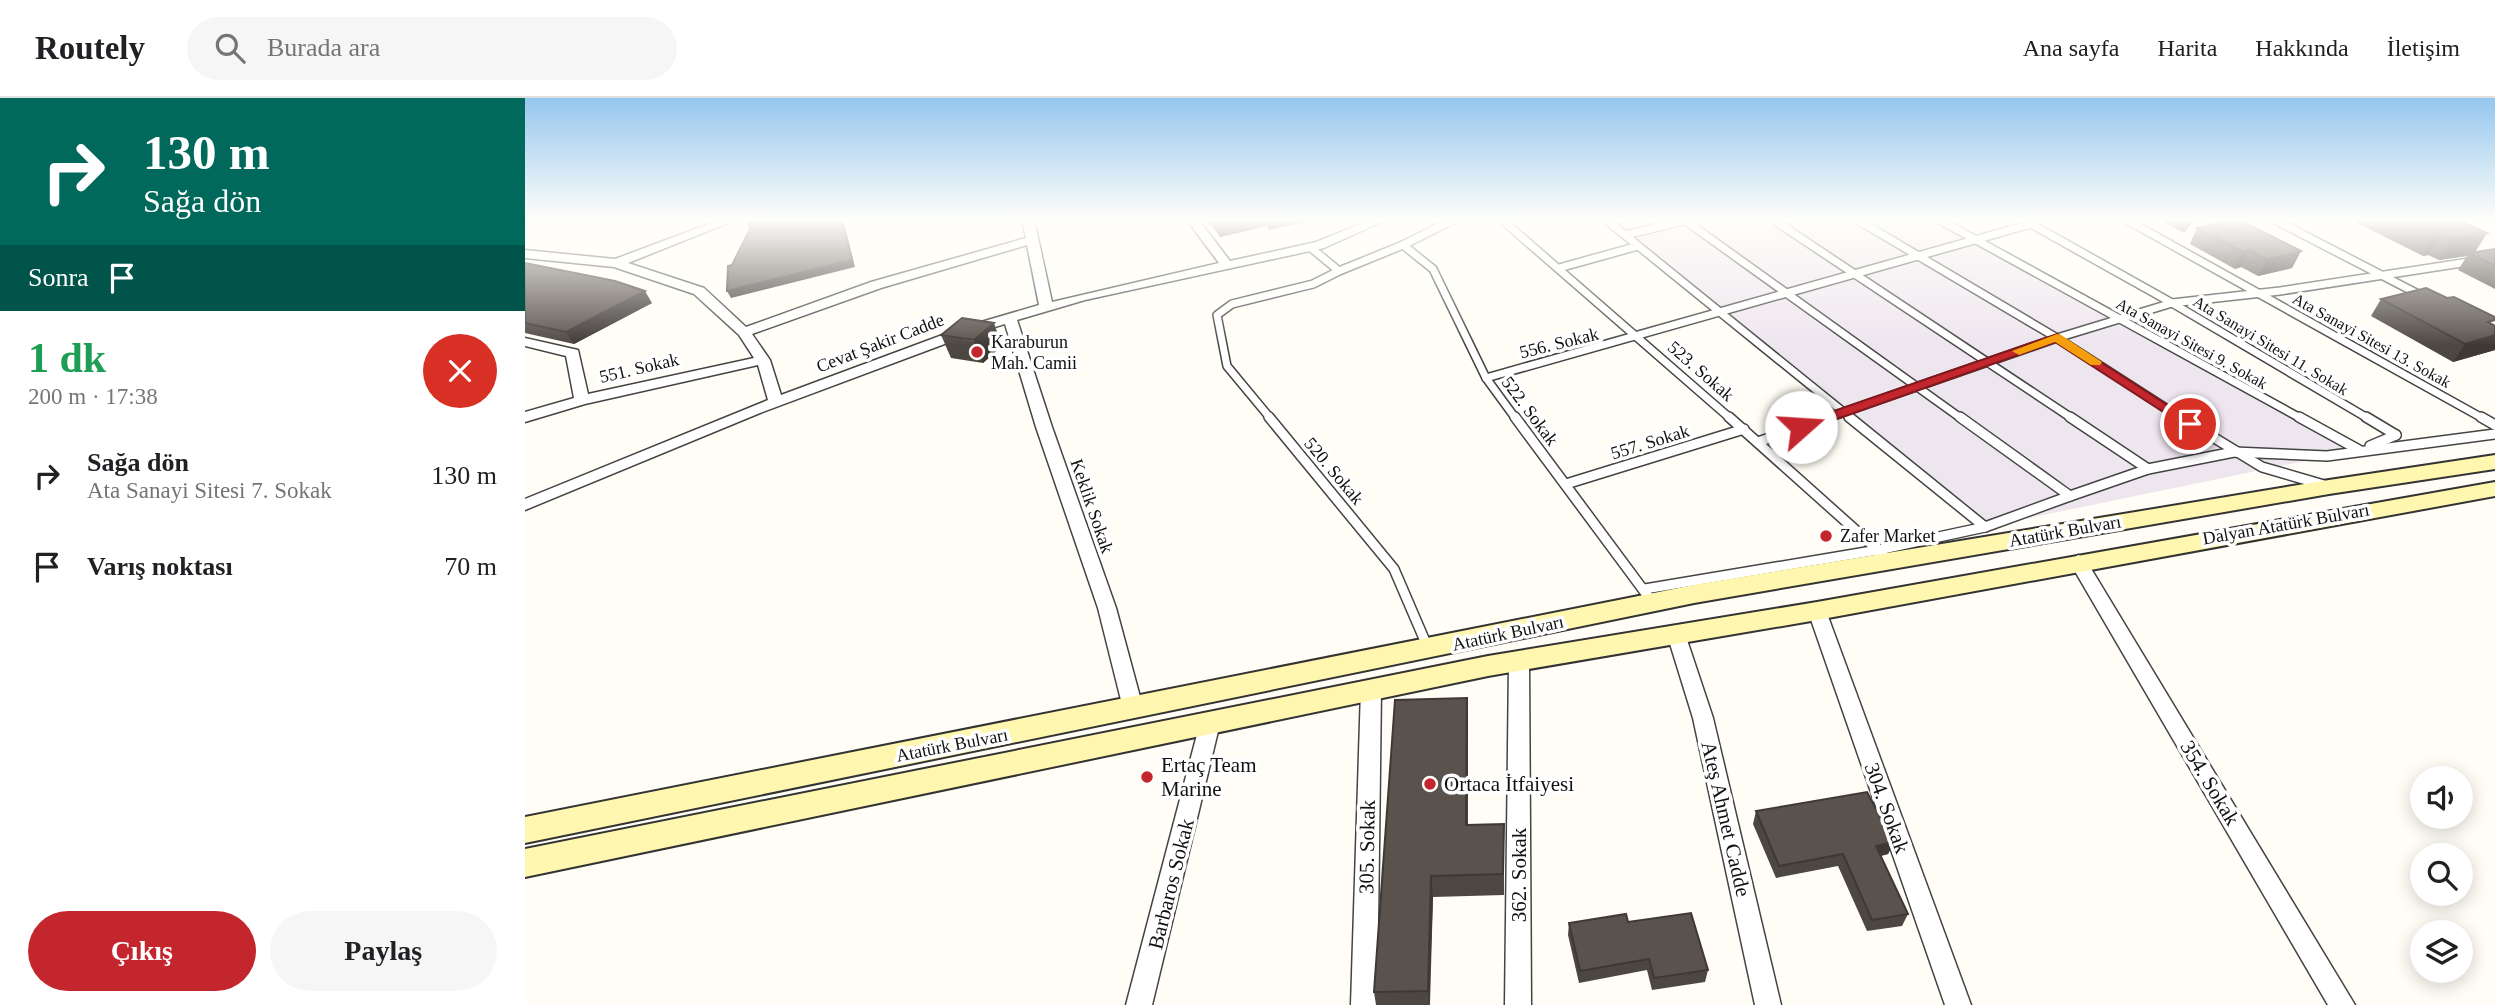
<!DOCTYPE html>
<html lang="tr">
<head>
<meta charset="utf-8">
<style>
  :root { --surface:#fff; --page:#f6f6f6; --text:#202124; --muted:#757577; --line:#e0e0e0; --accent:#c4262e }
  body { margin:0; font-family:Georgia,serif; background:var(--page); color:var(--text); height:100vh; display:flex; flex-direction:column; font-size:26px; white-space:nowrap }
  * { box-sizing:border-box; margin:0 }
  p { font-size:23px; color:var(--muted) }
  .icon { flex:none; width:38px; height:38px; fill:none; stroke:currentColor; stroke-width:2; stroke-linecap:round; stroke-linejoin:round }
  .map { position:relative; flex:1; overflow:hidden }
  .sheet { display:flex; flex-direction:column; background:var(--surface); width:525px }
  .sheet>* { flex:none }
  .banner { background:#00695c; color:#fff; overflow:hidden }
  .buttons { position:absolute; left:1885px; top:668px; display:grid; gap:14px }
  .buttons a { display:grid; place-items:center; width:63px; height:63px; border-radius:50%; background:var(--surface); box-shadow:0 4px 18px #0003; font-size:35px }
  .pin { position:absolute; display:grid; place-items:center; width:60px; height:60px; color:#fff; margin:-30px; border:4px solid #fff; border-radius:50%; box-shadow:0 2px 7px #0007 }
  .me { position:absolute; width:77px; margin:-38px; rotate:71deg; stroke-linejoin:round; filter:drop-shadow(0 0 5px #0008) }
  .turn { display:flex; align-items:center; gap:24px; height:147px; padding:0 28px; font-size:32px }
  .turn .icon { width:91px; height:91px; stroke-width:2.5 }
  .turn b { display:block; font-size:49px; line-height:60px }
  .then { display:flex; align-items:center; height:66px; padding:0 28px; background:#0003; gap:14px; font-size:26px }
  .round { display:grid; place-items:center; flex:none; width:74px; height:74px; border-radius:37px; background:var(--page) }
  .overview { display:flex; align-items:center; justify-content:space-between; height:119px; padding:0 28px }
  h1 { font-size:42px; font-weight:700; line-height:52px; color:#1e9e55 }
  .action { display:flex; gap:14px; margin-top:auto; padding:14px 28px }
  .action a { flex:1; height:80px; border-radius:42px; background:var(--accent); color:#fff; font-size:28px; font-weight:700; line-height:80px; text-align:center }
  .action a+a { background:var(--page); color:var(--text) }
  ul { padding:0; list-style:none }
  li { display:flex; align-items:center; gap:21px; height:91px; padding:0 28px }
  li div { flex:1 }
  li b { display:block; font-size:26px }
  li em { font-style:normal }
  header { display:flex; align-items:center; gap:42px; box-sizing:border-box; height:98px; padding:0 35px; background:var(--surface); border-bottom:2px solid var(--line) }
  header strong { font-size:33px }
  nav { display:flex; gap:38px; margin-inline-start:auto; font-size:24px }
  .search { width:490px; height:63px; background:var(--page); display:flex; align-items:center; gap:18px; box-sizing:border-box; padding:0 24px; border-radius:38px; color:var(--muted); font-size:26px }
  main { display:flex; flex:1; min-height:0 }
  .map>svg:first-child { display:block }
</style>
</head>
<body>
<header>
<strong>Routely</strong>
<div class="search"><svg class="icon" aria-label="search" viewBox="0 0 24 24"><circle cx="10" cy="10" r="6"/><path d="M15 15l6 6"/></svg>Burada ara</div>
<nav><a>Ana sayfa</a><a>Harita</a><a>Hakkında</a><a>İletişim</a></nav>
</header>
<main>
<section class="sheet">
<div class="banner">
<div class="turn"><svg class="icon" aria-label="right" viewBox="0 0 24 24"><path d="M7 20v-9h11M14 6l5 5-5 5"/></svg><div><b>130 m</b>Sağa dön</div></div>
<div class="then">Sonra<svg class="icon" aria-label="arrive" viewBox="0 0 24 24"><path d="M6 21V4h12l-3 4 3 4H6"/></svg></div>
</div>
<div class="overview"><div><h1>1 dk</h1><p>200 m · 17:38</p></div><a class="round" style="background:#d93025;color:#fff"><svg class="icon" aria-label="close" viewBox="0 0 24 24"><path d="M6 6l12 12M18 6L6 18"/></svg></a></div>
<ul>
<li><svg class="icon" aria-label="right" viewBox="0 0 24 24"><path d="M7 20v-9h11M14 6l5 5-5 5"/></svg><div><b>Sağa dön</b><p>Ata Sanayi Sitesi 7. Sokak</p></div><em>130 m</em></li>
<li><svg class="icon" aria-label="arrive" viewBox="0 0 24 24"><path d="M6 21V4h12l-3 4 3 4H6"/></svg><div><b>Varış noktası</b></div><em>70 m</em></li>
</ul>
<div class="action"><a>Çıkış</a><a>Paylaş</a></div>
</section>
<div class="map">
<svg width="1970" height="907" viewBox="0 0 1970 907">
  <rect width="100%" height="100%" fill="#fffdf5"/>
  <path fill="#eee6ef" d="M1080 121H1414L1834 352 1460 429Z"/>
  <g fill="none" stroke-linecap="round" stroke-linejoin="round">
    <g stroke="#444" stroke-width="10">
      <g id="lane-far1">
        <path d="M976 121 1206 321"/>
        <path d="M1080 121 1327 321"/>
        <path d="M1158 121 1437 321"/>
        <path d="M1247 121 1548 321"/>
        <path d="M1331 121 1532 240 1658 321"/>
        <path d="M1413 121 1777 321"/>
        <path d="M1497 121 1647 205 1844 321"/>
        <path d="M1600 121 1959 321"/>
        <path d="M1748 121 1897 198"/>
        <path d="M1100 137 1163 122"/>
        <path d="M878 147 908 171 961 280 991 321"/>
        <path d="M785 149 814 173 878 147 930 121"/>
        <path d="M1034 170 1113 148"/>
        <path d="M961 280 1506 126"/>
        <path d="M746 321 702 268 692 217 707 206 788 186 814 173"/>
        <path d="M1299 321 1532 240 1647 205 1755 193 1970 160"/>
      </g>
    </g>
    <g stroke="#444" stroke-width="12">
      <g id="lane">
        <path d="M744 319 869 471 903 550"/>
        <path d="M990 319 1128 505"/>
        <path d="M1204 319 1364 462"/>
        <path d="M1324 319 1460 429 1545 398"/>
        <path d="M1435 319 1545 398 1623 371"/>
        <path d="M1545 319 1623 371 1709 354 1802 358 1970 336"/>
        <path d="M1655 319 1737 369 1799 387"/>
        <path d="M1774 319 1834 352"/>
        <path d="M1841 319 1871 337"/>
        <path d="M1956 319 1970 327"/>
        <path d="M1233 344 1304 319"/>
        <path d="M1845 348 1871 337"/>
        <path d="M1041 386 1219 331"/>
        <path d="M1120 491 1353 452 1460 429"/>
      </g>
    </g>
    <g stroke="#444" stroke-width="3">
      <g id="street">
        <path d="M197 121H213L103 165 179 190 221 229 346 184 501 140 497 121H509L527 204 694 165 661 121H673L705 163 791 144 848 121H863L799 150 560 202 492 222 527 329 591 510 618 610 615 616 608 618 601 616 598 610 573 510 511 329 480 226 449 235 235 315 0 412V401L243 302 233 267 60 306 0 324V314L49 300 41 258 0 248V240L53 252 63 296 229 260 214 237 169 196 89 169 0 160V152L90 161ZM502 147 514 207 439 229 256 297 245 262 227 236 356 190Z"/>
        <path d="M1553 457 1559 459 1830 907H1803L1544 463Z"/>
        <path d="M1292 506 1299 508 1301 513 1446 907H1420L1283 513 1285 508Z"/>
        <path d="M1151 529 1158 531 1160 536 1188 620 1256 907H1230L1168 620 1142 536 1144 531Z"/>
        <path d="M994 556 1001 558 1004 563 1006 907H980L984 563 987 558Z"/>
        <path d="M846 584 853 587 856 592 852 907H826L836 592 839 587Z"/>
        <path d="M685 617 692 619 695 625 627 907H601L675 625 678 619Z"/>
      </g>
    </g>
    <g stroke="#333" stroke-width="4">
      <g id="secondary">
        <path d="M1970 357V371L1804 396 1169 505 0 745V719L1169 487 1804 382Z"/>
        <path d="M1970 384V398L1292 522 963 578 0 779V751L963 558 1292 504Z"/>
      </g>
    </g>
    <use href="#lane-far1" stroke="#fff" stroke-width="7"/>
    <use href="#lane" stroke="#fff" stroke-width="9"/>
    <use href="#street" fill="#fff" fill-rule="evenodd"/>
    <use href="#secondary" fill="#fff6b0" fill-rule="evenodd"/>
  </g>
  <g fill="#4d4742">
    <path d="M682 121H793L744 132 742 128 695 139Z"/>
    <path d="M1632 121H1670L1659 135Z"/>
    <path d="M1824 121H1931L1962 135 1950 154 1970 151V191L1933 172 1942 158 1914 162 1903 157 1898 158Z"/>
    <path d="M1672 130 1776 153 1767 170 1733 178 1716 169 1710 171 1665 146Z"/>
    <path d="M0 165 127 205 49 246 0 235Z"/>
    <path d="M1856 201 1969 228 1970 252 1928 264 1846 218Z"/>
    <path d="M416 237 477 248 458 265 426 260Z"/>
    <path d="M942 600 943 623V727L979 726V797L908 799 905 907H851L849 894Z"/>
    <path d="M1231 713 1369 744 1363 756 1356 758 1383 816 1377 828 1342 833 1313 768 1251 780 1228 726Z"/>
    <path d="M1103 824 1183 872 1180 884 1127 892 1122 872 1054 885 1043 837 1044 825Z"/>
  </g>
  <g fill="#3f3936">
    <path d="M318 121 330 169 206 200 202 193Z"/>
    <path d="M364 121H385L366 125Z"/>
    <path d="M768 121H793L744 132V126Z"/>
    <path d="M1667 121H1670L1659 135 1664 124Z"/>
    <path d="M741 123 742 128 695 139 693 134Z"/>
    <path d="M1916 135 1903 157 1898 158 1912 136Z"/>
    <path d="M1962 135 1948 157 1944 155 1942 158 1914 162 1928 141Z"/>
    <path d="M1725 152 1716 169 1710 171 1718 154Z"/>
    <path d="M1776 153 1767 170 1733 178 1742 162Z"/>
    <path d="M120 193 127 205 49 246 41 234Z"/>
    <path d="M469 225 477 248 458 265 449 242Z"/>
    <path d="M1970 237V252L1928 264 1940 246Z"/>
    <path d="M942 600 943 623 942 748 941 727Z"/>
    <path d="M1369 744 1363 756 1346 760 1351 748Z"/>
    <path d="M906 778 908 799 904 907 903 893Z"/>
  </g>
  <g fill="#5a524d" stroke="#3f3936" stroke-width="2">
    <path d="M222 121H278V124L298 121H317L327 162 202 193 203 168 207 167 225 131Z"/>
    <path d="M684 121H768L744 126 741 123 693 134Z"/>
    <path d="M1658 121H1667L1664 124Z"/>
    <path d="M1710 121H1713L1776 153 1742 162 1725 152 1718 154 1672 130Z"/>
    <path d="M1880 121H1931L1962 135 1928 141 1916 135 1912 136Z"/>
    <path d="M1970 151V168L1944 155Z"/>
    <path d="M0 165 90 183 120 193 41 234 0 225Z"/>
    <path d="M1901 190 1922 200 1929 199 1970 219V222L1963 224 1970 228V237L1940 246 1856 201Z"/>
    <path d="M437 220 469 225 449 242 416 237Z"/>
    <path d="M942 600 941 727 979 726 978 776 906 778 903 893 849 894 870 602Z"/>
    <path d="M1342 694 1369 744 1351 748 1383 816 1347 822 1318 756 1254 768 1231 713Z"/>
    <path d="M1166 815 1183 872 1129 880 1124 861 1055 873 1044 825 1101 816 1103 824Z"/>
  </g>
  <linearGradient id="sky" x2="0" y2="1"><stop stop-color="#95c6ee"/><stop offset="0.49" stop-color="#fffefa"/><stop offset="1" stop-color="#fffefa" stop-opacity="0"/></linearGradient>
  <rect width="1970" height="248" fill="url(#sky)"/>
  <path fill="#c4262e" stroke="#7f191e" stroke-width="2" d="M1532 236 1672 326 1670 328H1660L1530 244 1281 332 1276 333 1269 329 1271 326Z"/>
  <path fill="#f59e0b" d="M1532 236 1536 237 1577 264 1575 267H1566L1530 244 1494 257 1487 253Z"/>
  <g fill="#c4262e" stroke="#fff" stroke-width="2.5">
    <circle cx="452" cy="254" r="7"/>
    <circle cx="1301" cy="438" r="7"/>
    <circle cx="622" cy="679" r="7"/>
    <circle cx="905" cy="686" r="7"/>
  </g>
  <g text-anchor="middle" stroke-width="7" stroke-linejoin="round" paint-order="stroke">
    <g font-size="16" fill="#111" stroke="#fff">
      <text transform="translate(1847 242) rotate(29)" y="6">Ata Sanayi Sitesi 13. Sokak</text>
      <text transform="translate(1667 245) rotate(29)" y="6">Ata Sanayi Sitesi 9. Sokak</text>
      <text transform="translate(1746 247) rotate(31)" y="6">Ata Sanayi Sitesi 11. Sokak</text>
    </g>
    <g font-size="18" fill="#111" stroke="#fff" text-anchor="start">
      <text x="466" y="250">Karaburun<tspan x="466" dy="21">Mah. Camii</tspan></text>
      <text x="1315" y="444">Zafer Market</text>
    </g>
    <g font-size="18" fill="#111" stroke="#fff">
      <text transform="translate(355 245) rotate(-21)" y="6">Cevat Şakir Cadde</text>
      <text transform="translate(1034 245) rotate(-14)" y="6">556. Sokak</text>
      <text transform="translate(114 270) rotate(-13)" y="6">551. Sokak</text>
      <text transform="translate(1176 273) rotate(41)" y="6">523. Sokak</text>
      <text transform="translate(1005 313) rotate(53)" y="6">522. Sokak</text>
      <text transform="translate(1125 344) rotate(-17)" y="6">557. Sokak</text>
      <text transform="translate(809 373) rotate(50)" y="6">520. Sokak</text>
      <text transform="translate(567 408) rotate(71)" y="6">Keklik Sokak</text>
      <text transform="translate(1761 426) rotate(-10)" y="6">Dalyan Atatürk Bulvarı</text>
      <text transform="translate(1540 433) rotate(-10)" y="6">Atatürk Bulvarı</text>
      <text transform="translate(983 535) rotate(-12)" y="6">Atatürk Bulvarı</text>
      <text transform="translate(427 647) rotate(-11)" y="6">Atatürk Bulvarı</text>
    </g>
    <g font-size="21" fill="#111" stroke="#fff" text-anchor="start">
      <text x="636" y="674">Ertaç Team<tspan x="636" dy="24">Marine</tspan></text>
      <text x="919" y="693">Ortaca İtfaiyesi</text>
    </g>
    <g font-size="21" fill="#111" stroke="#fff">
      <text transform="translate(1685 685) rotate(59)" y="7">354. Sokak</text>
      <text transform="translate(1362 710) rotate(70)" y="7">304. Sokak</text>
      <text transform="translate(1201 721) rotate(77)" y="7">Ateş Ahmet Cadde</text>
      <text transform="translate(842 749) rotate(-89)" y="7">305. Sokak</text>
      <text transform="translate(994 777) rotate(-90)" y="7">362. Sokak</text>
      <text transform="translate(646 786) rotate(-76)" y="7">Barbaros Sokak</text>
    </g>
  </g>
</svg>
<div class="buttons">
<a><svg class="icon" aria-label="sound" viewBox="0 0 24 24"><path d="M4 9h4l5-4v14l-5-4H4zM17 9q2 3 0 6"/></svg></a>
<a><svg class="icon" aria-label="search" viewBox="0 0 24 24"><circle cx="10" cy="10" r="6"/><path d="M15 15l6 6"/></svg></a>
<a><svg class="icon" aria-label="layers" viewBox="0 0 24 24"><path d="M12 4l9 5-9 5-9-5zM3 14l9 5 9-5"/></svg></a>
</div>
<div class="pin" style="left:1665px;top:326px;background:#d93025"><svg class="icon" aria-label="arrive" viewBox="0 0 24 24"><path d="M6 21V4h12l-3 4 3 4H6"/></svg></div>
<svg class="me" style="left:1276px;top:329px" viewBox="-20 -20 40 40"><circle r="19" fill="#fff"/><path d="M0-13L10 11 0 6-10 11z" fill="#c4262e"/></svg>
</div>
</main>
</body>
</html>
